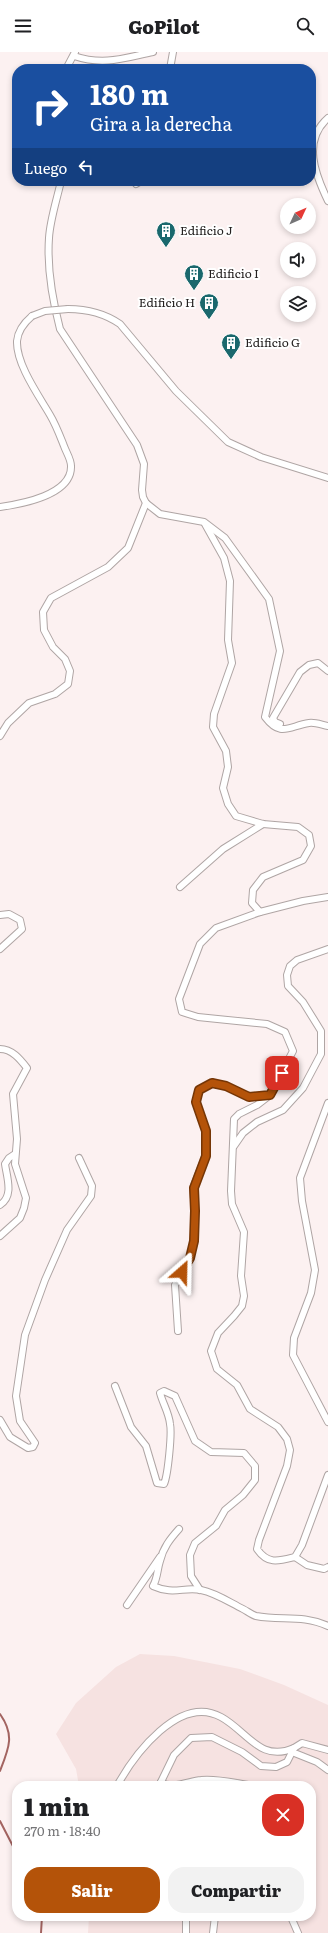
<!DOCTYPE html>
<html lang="es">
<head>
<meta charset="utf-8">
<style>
  :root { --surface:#fff; --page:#f2f2f2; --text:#202124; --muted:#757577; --accent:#b45309 }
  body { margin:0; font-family:Literata,serif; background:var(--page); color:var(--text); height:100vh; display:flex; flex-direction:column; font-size:15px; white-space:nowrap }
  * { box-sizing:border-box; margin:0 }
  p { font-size:13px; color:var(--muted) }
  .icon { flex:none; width:22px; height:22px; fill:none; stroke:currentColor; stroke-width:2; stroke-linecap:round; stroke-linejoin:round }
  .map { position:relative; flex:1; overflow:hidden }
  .drawer { position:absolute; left:12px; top:1729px; width:304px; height:140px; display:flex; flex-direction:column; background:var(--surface); border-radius:16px; box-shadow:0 2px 6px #0003 }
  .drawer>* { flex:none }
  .hud { position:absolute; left:12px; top:12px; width:304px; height:122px; border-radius:16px; box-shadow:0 2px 6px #0003; background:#1a4fa0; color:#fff; overflow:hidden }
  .needle { width:26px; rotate:46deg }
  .tools { position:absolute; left:280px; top:146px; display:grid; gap:8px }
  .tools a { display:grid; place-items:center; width:36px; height:36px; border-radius:50%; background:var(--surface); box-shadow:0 2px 6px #0003; font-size:20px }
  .pin { position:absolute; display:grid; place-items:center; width:34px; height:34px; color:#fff; margin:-17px; border-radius:8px; box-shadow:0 2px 6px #0006 }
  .me { position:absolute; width:44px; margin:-22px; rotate:25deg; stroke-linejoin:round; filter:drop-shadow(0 0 3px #0008) }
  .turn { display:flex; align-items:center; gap:14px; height:84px; padding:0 12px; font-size:18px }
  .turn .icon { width:52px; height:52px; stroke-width:2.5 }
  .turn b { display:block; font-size:28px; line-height:34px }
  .then { display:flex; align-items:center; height:38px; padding:0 12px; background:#0003; gap:8px; font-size:15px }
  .round { display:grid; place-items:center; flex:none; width:42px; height:42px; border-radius:16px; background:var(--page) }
  .summary { display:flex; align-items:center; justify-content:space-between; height:68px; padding:0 12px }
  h1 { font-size:24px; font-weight:800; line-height:30px }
  .primary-button { display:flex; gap:8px; margin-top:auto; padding:8px 12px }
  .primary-button a { flex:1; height:46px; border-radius:16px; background:var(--accent); color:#fff; font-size:16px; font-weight:800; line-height:46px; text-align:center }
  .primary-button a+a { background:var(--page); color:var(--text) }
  header { display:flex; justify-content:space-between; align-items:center; height:52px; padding:0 12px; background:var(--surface); font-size:18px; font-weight:800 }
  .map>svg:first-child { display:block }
</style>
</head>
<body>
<header><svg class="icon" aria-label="menu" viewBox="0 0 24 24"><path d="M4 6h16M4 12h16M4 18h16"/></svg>GoPilot<svg class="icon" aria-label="search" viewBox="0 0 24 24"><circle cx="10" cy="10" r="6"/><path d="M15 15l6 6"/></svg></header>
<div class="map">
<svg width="328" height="1881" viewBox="0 0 328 1881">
  <rect width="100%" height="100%" fill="#fcf1f1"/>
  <path fill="#f6e2e1" d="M140 1602 174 1604 240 1617 284 1633 328 1653V1881H88L89 1864H311V1734H79L76 1717 56 1682 76 1651 116 1615Z"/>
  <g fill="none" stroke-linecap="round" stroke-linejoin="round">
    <g stroke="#a36461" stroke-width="2">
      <path d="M0 1662C15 1683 9 1696 0 1719"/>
      <path d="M0 1769 17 1802"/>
      <path d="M41 1881 42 1864"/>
    </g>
    <g stroke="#afa5a4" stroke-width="8">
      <g id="street">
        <path d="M74 4C104 14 124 6 153 0"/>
        <path d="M66 17 75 0"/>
        <path d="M170 17 173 0"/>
        <path d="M328 66C302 89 315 122 328 149"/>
        <path d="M61 129C57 147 50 168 49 186 47 214 53 250 60 277L137 393 144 412 142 438 143 445 146 451 160 462 204 470 225 486 269 547 280 599 265 665C281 686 289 674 309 671 315 670 322 673 328 674"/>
        <path d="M134 129 136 132 141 129"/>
        <path d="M68 257C87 257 104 261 120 272L176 339 228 390 261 405 328 426"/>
        <path d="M0 455C21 452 72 443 71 414 71 407 66 400 64 394 60 384 56 373 50 363 39 344 16 312 17 289 18 278 25 270 32 264"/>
        <path d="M205 472 224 506 230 529 228 588 232 611 214 662 213 675 226 699 228 715 223 736 228 752 236 764 263 772 298 775 309 783 311 794 303 808 263 825 253 838 252 851 260 860"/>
        <path d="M280 672 275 670 273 666 300 620 309 613 318 611 328 619"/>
        <path d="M0 684 8 671 29 651 55 642 68 632 70 619 65 607 53 595 44 578 43 560 51 546 108 515 128 496 146 451"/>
        <path d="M180 835 223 797 263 772"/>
        <path d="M0 863 9 862 20 868 22 877 0 897"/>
        <path d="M0 997C12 997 20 1007 27 1016L13 1042 17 1087 15 1112 26 1146 24 1156 20 1166 0 1184"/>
        <path d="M270 1043 257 1053 239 1062 234 1067 231 1139 232 1152 244 1180 241 1224 244 1244 242 1254 234 1264 218 1281 211 1299 217 1317 237 1333 250 1357 278 1375 287 1387 290 1398 287 1414 259 1488 257 1497C268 1513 279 1509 295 1505L302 1493 328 1423"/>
        <path d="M328 1051 300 1126 302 1149 315 1218 311 1241 294 1286 293 1303 328 1370"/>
        <path d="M234 1094 243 1081 257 1070 283 1058 303 1036 321 1002V979L303 950 288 934 287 923 290 914 297 908 328 897"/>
        <path d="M0 1153C14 1144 7 1126 5 1112L9 1106 15 1102"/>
        <path d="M178 1279 175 1233 190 1206 194 1189 195 1159 193 1136 206 1103V1079L196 1050 199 1038 212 1031 226 1034 249 1045 270 1043 293 999 285 980 267 972 198 965 182 960 179 947 200 892 216 876 260 860 303 849 328 845"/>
        <path d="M115 1334 131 1375 146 1394 157 1431 164 1432C168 1423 172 1381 170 1372 169 1361 163 1352 160 1341L164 1339 175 1344 195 1389 211 1400 244 1401 255 1414V1428L243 1443 225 1458 216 1474 195 1491 190 1503 191 1524 200 1538"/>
        <path d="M0 1368 10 1385 28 1396 33 1395 35 1391 20 1369 16 1344 25 1283 45 1228 67 1178 91 1144 92 1134 79 1106"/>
        <path d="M179 1477C170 1487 163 1496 160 1509 157 1518 158 1525 153 1534 173 1543 183 1535 201 1538 216 1541 229 1550 243 1557 247 1559 252 1563 256 1564 281 1569 302 1562 328 1574"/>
        <path d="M295 1505 307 1513 324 1517 328 1515"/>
        <path d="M127 1553 160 1505"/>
        <path d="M292 1700 317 1710 328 1718"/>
        <path d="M161 1730C171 1738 189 1729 201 1728 218 1726 238 1732 255 1734"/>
        <path d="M117 1734C134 1703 179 1642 221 1665 247 1679 260 1711 294 1696"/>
        <path d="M159 1734 174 1703 191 1686 212 1685 242 1700 261 1714 276 1715 287 1710 294 1696 302 1691 328 1698"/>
        <path d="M186 1864V1881"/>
        <path d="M291 1865 298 1881"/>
        <path d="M213 1881 215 1864"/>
      </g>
    </g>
    <use href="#street" stroke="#fff" stroke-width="6"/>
    <g stroke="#afa5a4" stroke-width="8" stroke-linecap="butt">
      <path id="street-bridge" d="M32 264 45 259 68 257"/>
    </g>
    <use href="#street-bridge" stroke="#fff" stroke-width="6"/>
  </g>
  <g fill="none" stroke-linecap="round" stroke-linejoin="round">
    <g stroke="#753606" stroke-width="10">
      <path id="route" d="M182 1220 190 1206 194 1189 195 1159 194 1136 206 1104V1079L196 1050 199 1038 212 1031 226 1034 249 1045 270 1043 282 1021"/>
    </g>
    <use href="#route" stroke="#b45309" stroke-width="7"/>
  </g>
  <defs>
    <g id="building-pin" transform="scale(1)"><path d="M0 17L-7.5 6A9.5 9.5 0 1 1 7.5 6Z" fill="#1a686d" stroke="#fff"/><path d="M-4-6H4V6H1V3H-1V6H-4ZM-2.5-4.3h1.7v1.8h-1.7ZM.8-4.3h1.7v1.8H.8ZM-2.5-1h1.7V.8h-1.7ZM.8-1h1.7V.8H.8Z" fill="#fff"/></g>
  </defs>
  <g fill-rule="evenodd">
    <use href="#building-pin" x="166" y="179"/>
    <use href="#building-pin" x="194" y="222"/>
    <use href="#building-pin" x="209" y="251"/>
    <use href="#building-pin" x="231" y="291"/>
  </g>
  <g text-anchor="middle" stroke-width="4" stroke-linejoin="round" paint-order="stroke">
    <g font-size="12" fill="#242120" stroke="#fff" text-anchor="start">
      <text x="180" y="183">Edificio J</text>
      <text x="208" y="226">Edificio I</text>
      <text x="195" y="255" text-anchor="end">Edificio H</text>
      <text x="245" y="295">Edificio G</text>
    </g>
  </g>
</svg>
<div class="tools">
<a><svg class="needle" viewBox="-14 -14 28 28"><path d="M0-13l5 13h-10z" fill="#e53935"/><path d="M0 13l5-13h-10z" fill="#757577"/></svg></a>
<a><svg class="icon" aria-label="sound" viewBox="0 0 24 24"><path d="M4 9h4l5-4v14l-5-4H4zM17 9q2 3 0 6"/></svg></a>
<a><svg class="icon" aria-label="layers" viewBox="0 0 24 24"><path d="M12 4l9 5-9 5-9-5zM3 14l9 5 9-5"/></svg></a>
</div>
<div class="pin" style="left:282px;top:1021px;background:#d93025"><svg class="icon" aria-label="arrive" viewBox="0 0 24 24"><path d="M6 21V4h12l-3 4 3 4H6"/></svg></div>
<svg class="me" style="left:182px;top:1220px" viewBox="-20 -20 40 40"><path d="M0-17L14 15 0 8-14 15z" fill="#b45309" stroke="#fff" stroke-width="4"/></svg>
<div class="hud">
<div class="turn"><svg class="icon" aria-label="right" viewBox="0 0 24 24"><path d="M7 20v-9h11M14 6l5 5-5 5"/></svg><div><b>180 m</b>Gira a la derecha</div></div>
<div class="then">Luego<svg class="icon" aria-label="left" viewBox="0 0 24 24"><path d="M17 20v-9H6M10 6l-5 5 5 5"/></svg></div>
</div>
<section class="drawer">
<div class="summary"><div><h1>1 min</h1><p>270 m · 18:40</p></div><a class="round" style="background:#d93025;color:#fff"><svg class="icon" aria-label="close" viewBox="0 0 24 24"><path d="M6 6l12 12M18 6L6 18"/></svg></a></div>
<div class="primary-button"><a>Salir</a><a>Compartir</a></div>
</section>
</div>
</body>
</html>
